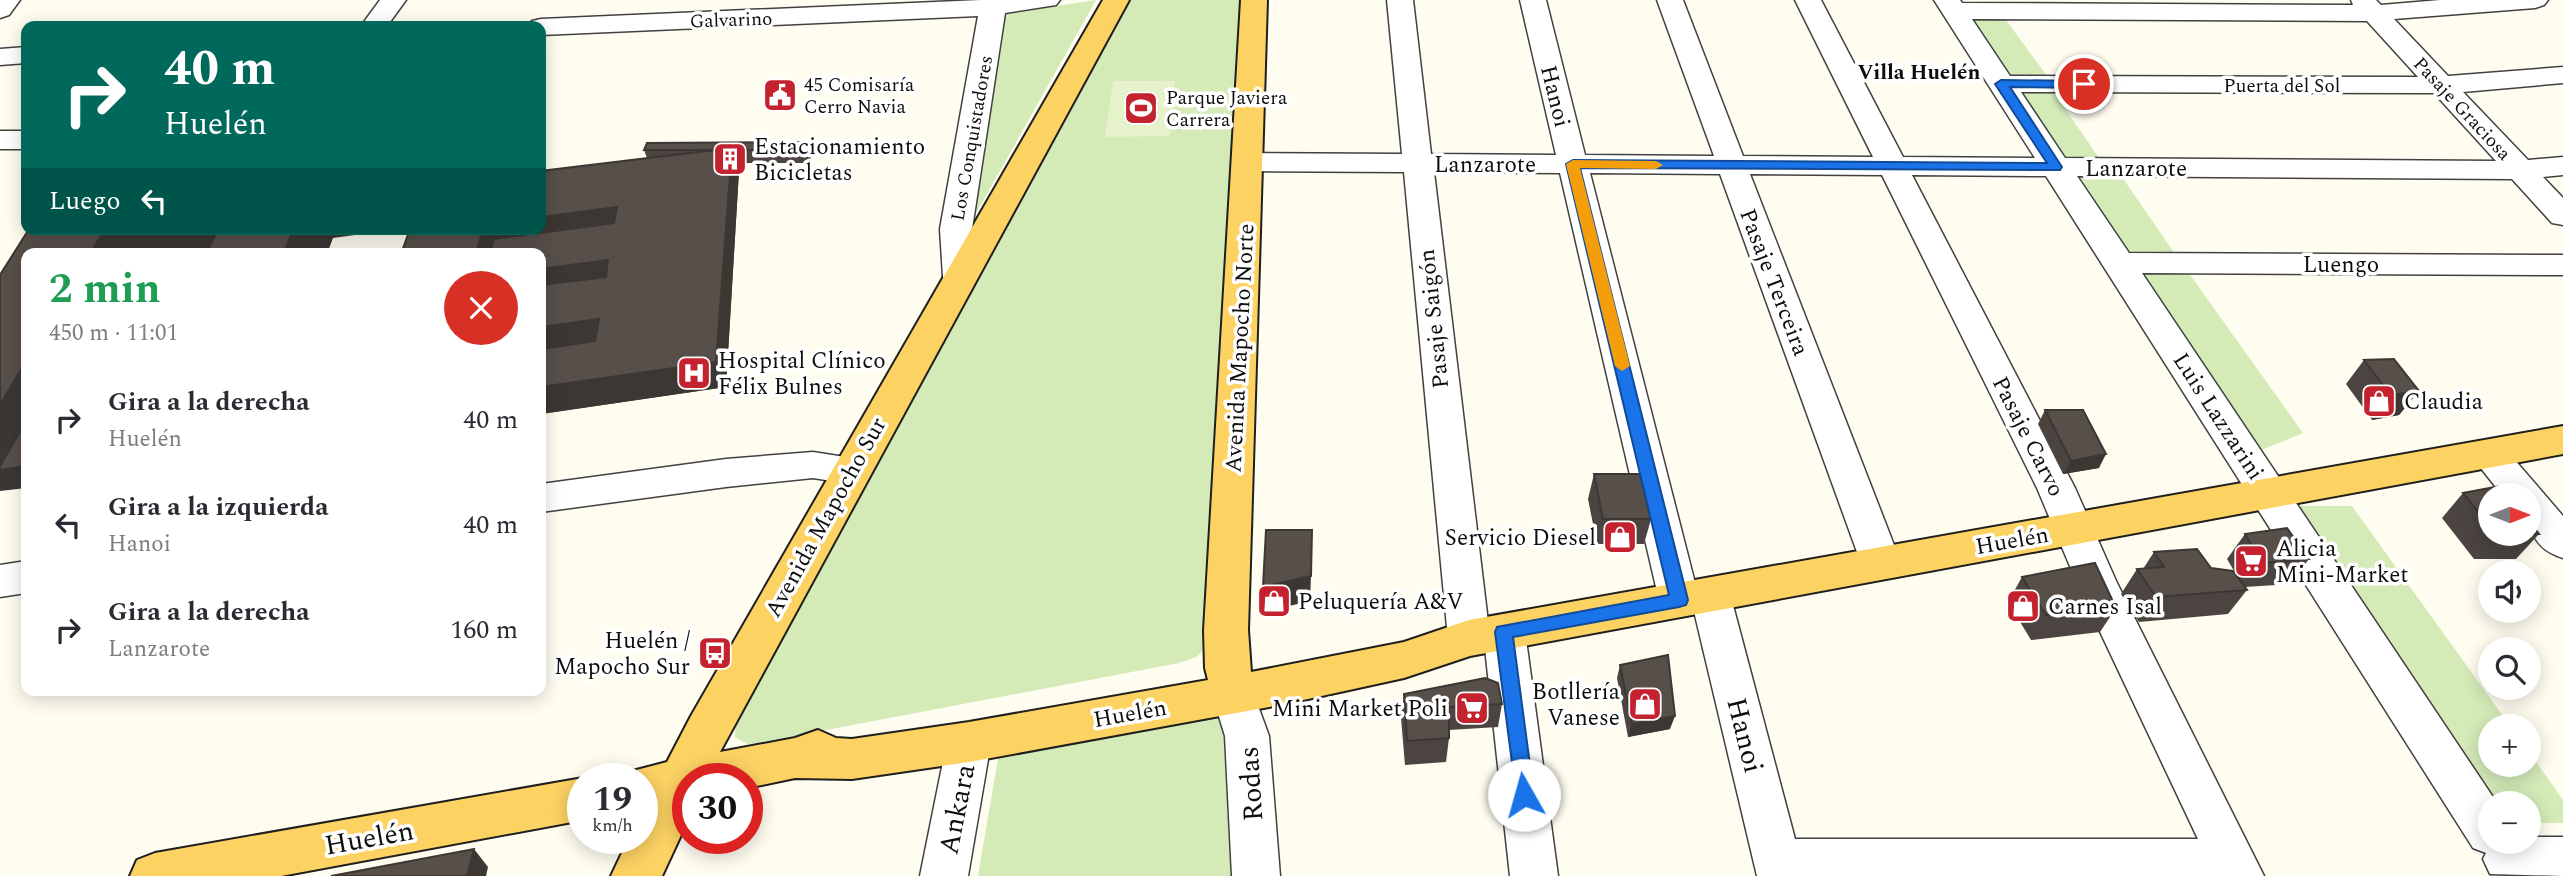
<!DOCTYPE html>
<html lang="es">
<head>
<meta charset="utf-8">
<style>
  :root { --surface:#fff; --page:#f2f2f3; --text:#2b2b33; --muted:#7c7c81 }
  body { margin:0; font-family:Spectral,serif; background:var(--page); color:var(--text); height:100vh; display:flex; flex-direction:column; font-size:26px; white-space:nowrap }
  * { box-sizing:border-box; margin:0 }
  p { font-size:23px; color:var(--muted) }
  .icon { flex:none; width:38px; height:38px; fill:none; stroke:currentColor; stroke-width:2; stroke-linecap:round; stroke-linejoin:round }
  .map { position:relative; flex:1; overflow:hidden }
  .drawer { position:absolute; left:21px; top:248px; width:525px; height:448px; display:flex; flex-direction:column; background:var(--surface); border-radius:14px; box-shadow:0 4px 18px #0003 }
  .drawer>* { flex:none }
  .guide { position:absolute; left:21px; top:21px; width:525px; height:214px; border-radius:14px; box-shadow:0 4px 18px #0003; background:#00695c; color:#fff; overflow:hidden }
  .needle { width:46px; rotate:90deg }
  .tools { position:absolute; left:2478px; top:483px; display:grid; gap:14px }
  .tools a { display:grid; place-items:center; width:63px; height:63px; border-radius:50%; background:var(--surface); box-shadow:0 4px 18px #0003; font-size:35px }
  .speed { position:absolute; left:567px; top:763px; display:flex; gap:14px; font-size:35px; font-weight:700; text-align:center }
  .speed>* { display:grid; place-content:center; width:91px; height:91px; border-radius:50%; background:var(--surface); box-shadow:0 4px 18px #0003; line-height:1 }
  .speed small { font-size:18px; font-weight:400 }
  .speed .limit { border:10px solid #d22; background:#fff; color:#111 }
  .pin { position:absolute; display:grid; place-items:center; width:60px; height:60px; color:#fff; margin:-30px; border:4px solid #fff; border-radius:50%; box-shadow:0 2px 7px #0007 }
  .me { position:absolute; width:77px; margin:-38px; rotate:353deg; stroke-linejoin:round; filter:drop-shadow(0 0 5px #0008) }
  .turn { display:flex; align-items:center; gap:24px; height:147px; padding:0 28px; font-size:32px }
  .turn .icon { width:91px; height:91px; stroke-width:2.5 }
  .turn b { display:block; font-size:49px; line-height:60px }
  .then { display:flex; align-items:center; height:66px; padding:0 28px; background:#0003; gap:14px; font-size:26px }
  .round { display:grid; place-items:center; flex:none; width:74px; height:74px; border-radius:37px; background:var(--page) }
  .summary { display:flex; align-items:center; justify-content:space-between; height:119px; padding:0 28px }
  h1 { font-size:42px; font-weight:700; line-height:52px; color:#1e9e55 }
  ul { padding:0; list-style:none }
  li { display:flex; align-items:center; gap:21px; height:105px; padding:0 28px }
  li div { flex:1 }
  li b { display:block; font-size:26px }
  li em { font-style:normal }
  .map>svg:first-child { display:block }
</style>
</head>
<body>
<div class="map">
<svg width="2563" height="876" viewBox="0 0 2563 876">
  <rect width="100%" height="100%" fill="#fffcf0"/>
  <g fill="#d4ebb8">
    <path d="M1096 0 970 224 999 15Z"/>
    <path d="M1127 0H1246L1207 647 1196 657 1179 663 758 743 748 744 735 737V722Z"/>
    <path d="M1966 15 2003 16 2050 80 2009 79Z"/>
    <path d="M2013 89H2051L2102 162 2061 161Z"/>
    <path d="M2074 177H2122L2175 254H2124Z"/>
    <path d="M2138 272H2188L2303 433 2259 451Z"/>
    <path d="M2294 506H2352L2510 726H2490V765H2529V752L2563 800V823H2529V803H2496Z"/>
    <path d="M1222 706 1231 876H978L1001 741Z"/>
  </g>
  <path fill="#e5f2ca" d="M1113 81H1175L1170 136 1105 137Z"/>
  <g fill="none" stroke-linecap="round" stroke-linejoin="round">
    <g stroke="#414141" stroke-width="3">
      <g id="minor">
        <path d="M0 0H20L9 15 0 18Z"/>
        <path d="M380 0H406L387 26H361Z"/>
        <path d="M981 0H1060L1056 5 1005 13 972 229 975 277 971 284 959 287 947 284 943 277 940 229 978 16 541 35V26H528L532 21 541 19Z"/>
        <path d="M1387 0H1413L1431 154 1556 155 1520 0H1546L1585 155 1714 156 1657 0H1683L1743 156 1873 157 1795 0H1821L1903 157 2035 158 1934 0H1960L1962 3 2353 5 2351 0H2376L2381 5 2440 0H2548L2544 5 2535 8 2394 19 2448 76 2563 67V83L2463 92 2528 160 2563 157V175L2543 177 2563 198V225L2552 223 2512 179 2077 176 2129 253 2563 255V275L2142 273 2497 803H2490V842H2529V837H2563V876L2490 874 2483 859 2486 853 2473 848 2046 176 1912 175 2075 488 2117 583 2264 876H1757L1694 611 1679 616 1665 611 1659 600 1560 173 1434 172 1488 622 1504 615 1519 620 1525 632 1558 876H1510L1485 648 1469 655 1454 650 1448 638 1404 172 1247 171 1237 168 1232 162 1237 156 1247 153 1402 154ZM1972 19 2367 21 2418 77 2010 76ZM2021 92 2434 93 2496 161 2065 158ZM1590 173 1720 174 1861 563 1867 574 1881 578 1895 574 1901 563 1750 174 1882 175 2037 488 2077 583 2198 839H1795L1730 594 1724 583 1710 578 1695 583Z"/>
        <path d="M26 47V63L0 65V49Z"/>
        <rect x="0" y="131" width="26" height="18"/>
        <path d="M2488 440 2501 444 2563 516V558C2529 547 2529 526 2529 495H2502L2469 453 2475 444Z"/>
        <path d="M813 452 864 460 870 470 864 480 851 484 813 478 726 487 541 512V484L726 459Z"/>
        <path d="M26 561V593L0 597V565Z"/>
        <path d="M1234 676 1249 681 1269 736 1280 876H1232L1225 736 1212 694 1219 681Z"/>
        <path d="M969 723 985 728 991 742 968 876H920L947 742 953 728Z"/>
      </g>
    </g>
    <g stroke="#1f1f1f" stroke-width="4">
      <g id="major">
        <path d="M1103 0H1129L720 752 795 738 818 730 836 738 852 739 969 722 1208 680 1205 668 1204 630 1241 0H1267L1248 630 1251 672 1404 642 1469 620 2563 426V454L1470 656 1404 678 1285 704 969 762 852 779 795 778 747 788V779H688V820L662 876H611L629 838H642V779H622L625 773 667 762 691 716Z"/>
        <path d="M583 778 586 779H583V820L281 876H130L137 860 155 853Z"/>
      </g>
    </g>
    <use href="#minor" fill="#fff" fill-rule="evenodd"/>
    <use href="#major" fill="#fcd263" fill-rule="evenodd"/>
  </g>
  <g fill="#4b4440">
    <path d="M809 142 812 155 809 163H737L739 171 726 387 541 414V254L647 158 644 150Z"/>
    <path d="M2364 360 2419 391 2399 415 2372 420 2346 384Z"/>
    <path d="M2045 410 2099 468 2063 474 2038 424Z"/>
    <path d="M1594 474 1651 519 1644 544H1597L1588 499Z"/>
    <path d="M2463 493 2490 495V534H2539L2516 559H2474L2442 518Z"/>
    <path d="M2245 534 2309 559 2290 584 2245 587 2247 590 2228 614 2139 622 2121 594 2137 569H2143L2154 552 2211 568 2240 581 2227 559Z"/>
    <path d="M2022 577 2116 608 2100 632 2031 640 2008 602Z"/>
    <path d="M1620 665 1670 729 1628 737 1617 678Z"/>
    <path d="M1404 694 1502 704 1498 727 1449 730V738L1446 762 1405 765 1401 718Z"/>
  </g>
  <g fill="#3d3734">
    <path d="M809 142 812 155 809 163 805 150Z"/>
    <path d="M732 148 739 171 726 387 541 414V387L716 362Z"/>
    <path d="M617 207 626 231 509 254H476L483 229H541V217Z"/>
    <path d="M105 229H242L228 254H90Z"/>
    <path d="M294 229H399L333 238 327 254H283Z"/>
    <path d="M608 260 619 284 541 295V269Z"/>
    <path d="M599 319 610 344 541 353V327Z"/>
    <path d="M26 361V488L0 491V405Z"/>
    <path d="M2419 391 2399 415 2372 420 2391 395Z"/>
    <path d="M2106 454 2099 468 2063 474 2071 461Z"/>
    <path d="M1311 576 1310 601 1264 612 1263 587Z"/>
    <path d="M1675 716 1670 729 1628 737 1632 724Z"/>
    <path d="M474 849 488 867 486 876H467Z"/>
  </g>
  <g fill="#574f4a" stroke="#3d3734" stroke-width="2">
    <path d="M809 142 805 150H732V148L712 150H644L647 143Z"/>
    <path d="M732 148 716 362 541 387V349L595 341 599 319 541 327V285L606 277 608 260 541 269V254H490L494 239 614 223 617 207 541 217V171Z"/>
    <path d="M29 229H105L90 254H26V361L0 405V275Z"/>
    <path d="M218 229H294L283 254H206Z"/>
    <path d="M410 229H483L476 254H401Z"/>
    <path d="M2394 359 2419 391 2391 395 2364 360Z"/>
    <path d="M2045 410H2083L2106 454 2071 461Z"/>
    <path d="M25 423H26V466L0 470V466Z"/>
    <path d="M1594 474H1640L1651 519H1603Z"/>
    <path d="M2500 486 2507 495H2490V526L2463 493Z"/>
    <path d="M2529 521 2539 534H2496H2529Z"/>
    <path d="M2287 528 2309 559 2262 563 2245 534Z"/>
    <path d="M1266 530H1312L1311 576 1263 587Z"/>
    <path d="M2197 549 2211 568 2233 571 2247 590 2156 597 2137 569 2164 567 2154 552Z"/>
    <path d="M2095 563 2116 608 2046 615 2022 577Z"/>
    <path d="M1668 655 1675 716 1632 724 1620 665Z"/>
    <path d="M1485 678 1498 683 1502 704 1449 707V738L1407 741 1404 694Z"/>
    <path d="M474 849 467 876H331Z"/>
  </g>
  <path fill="#1a73e8" stroke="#114b97" stroke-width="2" d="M2001 80 2084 81 2090 84 2084 88 2010 87 2062 167 2060 170 1580 168 1688 600 1686 605 1679 607 1513 637 1534 795 1531 801 1524 803 1517 801 1495 632 1497 627 1669 595 1566 164 1573 160 2047 163 1995 84Z"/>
  <path fill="#f59e0b" d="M1573 160 1656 161 1663 165 1656 169 1580 168 1630 366 1622 371 1615 366 1566 164Z"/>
  <defs>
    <g id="civic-square" transform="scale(1.75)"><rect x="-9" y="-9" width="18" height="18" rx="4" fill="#c3222e" stroke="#fff"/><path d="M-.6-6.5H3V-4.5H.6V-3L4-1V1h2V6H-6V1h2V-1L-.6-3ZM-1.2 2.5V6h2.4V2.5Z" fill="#fff"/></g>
    <g id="stadium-square" transform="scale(1.75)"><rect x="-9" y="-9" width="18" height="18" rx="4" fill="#c3222e" stroke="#fff"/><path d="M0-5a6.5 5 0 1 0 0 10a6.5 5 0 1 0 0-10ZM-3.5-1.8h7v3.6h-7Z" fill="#fff"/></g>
    <g id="building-square" transform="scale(1.75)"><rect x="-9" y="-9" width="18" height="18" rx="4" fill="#c3222e" stroke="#fff"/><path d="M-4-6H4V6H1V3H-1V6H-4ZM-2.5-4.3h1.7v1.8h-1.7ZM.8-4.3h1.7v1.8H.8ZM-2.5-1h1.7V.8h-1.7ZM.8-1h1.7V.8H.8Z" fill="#fff"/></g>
    <g id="hospital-square" transform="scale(1.75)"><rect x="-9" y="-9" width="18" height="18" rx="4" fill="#c3222e" stroke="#fff"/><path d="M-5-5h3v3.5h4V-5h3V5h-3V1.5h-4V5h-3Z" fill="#fff"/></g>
    <g id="shop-square" transform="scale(1.75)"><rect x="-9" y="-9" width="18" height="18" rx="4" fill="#c3222e" stroke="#fff"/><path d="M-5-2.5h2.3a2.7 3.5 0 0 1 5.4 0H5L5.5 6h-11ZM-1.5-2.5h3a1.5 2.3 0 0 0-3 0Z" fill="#fff"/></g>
    <g id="supermarket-square" transform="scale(1.75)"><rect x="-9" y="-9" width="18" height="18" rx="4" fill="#c3222e" stroke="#fff"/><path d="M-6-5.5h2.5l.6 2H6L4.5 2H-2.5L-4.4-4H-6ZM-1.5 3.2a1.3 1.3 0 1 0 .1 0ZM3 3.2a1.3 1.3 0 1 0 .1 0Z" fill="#fff"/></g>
    <g id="bus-square" transform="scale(1.75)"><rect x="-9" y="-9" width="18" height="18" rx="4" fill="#c3222e" stroke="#fff"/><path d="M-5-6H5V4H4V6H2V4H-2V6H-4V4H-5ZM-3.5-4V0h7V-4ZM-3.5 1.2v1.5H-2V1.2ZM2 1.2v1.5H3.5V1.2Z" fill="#fff"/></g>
  </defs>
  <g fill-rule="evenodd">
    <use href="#civic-square" x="780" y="95"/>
    <use href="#stadium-square" x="1141" y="108"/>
    <use href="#building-square" x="730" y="159"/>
    <use href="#hospital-square" x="694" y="373"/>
    <use href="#shop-square" x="2379" y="401"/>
    <use href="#shop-square" x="1620" y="537"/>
    <use href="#supermarket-square" x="2251" y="561"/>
    <use href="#shop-square" x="1274" y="601"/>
    <use href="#shop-square" x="2023" y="606"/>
    <use href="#bus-square" x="715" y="653"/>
    <use href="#shop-square" x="1645" y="704"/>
    <use href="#supermarket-square" x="1472" y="708"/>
  </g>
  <g text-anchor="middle" stroke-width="7" stroke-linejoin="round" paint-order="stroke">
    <g font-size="19" fill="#0e0e0e" stroke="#fff">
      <text transform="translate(731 19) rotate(-2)" y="7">Galvarino</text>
      <text x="2282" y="92">Puerta del Sol</text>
      <text transform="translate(2463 108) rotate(47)" y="7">Pasaje Graciosa</text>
      <text transform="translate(971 138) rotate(-80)" y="7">Los Conquistadores</text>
    </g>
    <g font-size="19" fill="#0e0e0e" stroke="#fff" text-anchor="start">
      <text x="804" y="91">45 Comisaría<tspan x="804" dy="22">Cerro Navia</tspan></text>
      <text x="1166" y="104">Parque Javiera<tspan x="1166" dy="22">Carrera</tspan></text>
    </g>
    <g font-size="21" font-weight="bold" fill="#0e0e0e" stroke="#fff">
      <text x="1919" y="79">Villa Huelén</text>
    </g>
    <g font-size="23" fill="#0e0e0e" stroke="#fff">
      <text transform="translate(1556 96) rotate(76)" y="8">Hanoi</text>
      <text x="1485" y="172">Lanzarote</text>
      <text x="2136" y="176">Lanzarote</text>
      <text x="2341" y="272">Luengo</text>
      <text transform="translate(1775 282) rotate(69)" y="8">Pasaje Terceira</text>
      <text transform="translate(1433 319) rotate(-96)" y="8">Pasaje Saigón</text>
      <text transform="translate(1239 348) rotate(-87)" y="8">Avenida Mapocho Norte</text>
      <text transform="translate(2219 416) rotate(57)" y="8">Luis Lazzarini</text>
      <text transform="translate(2029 436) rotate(63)" y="8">Pasaje Carvo</text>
      <text transform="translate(825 517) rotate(-61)" y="8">Avenida Mapocho Sur</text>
      <text transform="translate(2012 540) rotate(-10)" y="8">Huelén</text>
      <text transform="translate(1130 713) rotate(-10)" y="8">Huelén</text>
    </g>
    <g font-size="23" fill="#0e0e0e" stroke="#fff" text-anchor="start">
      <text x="754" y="154">Estacionamiento<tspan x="754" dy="26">Bicicletas</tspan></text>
      <text x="718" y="368">Hospital Clínico<tspan x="718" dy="26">Félix Bulnes</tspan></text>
      <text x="2404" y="409">Claudia</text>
      <text x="1596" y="545" text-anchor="end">Servicio Diesel</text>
      <text x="2276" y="556">Alicia<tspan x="2276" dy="26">Mini-Market</tspan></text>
      <text x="1298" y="609">Peluquería A&amp;V</text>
      <text x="2048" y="614">Carnes Isal</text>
      <text x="690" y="648" text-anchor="end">Huelén /<tspan x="690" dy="26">Mapocho Sur</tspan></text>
      <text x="1620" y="699" text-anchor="end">Botllería<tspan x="1620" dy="26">Vanese</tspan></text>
      <text x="1448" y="716" text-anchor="end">Mini Market Poli</text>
    </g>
    <g font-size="28" fill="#0e0e0e" stroke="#fff">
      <text transform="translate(1746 735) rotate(76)" y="10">Hanoi</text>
      <text transform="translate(1250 784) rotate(-94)" y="10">Rodas</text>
      <text transform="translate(956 809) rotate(-79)" y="10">Ankara</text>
      <text transform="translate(369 837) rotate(-10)" y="10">Huelén</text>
    </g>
  </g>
</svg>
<div class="tools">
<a><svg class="needle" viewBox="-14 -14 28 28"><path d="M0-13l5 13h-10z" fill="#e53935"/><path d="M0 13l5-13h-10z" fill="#7c7c81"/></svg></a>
<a><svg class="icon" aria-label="sound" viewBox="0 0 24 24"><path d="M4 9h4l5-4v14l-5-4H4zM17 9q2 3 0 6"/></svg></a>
<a><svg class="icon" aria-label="search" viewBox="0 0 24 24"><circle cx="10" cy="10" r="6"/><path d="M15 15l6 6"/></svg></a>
<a>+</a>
<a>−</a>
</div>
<div class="speed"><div>19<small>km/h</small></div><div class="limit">30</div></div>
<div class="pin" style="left:2084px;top:84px;background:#d93025"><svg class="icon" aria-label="arrive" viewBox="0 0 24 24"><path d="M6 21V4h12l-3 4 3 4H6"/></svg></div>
<svg class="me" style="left:1524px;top:795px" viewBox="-20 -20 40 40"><circle r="19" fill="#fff"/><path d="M0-13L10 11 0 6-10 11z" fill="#1a73e8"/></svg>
<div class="guide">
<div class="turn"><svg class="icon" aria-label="right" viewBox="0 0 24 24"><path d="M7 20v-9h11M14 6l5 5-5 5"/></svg><div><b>40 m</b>Huelén</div></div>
<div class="then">Luego<svg class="icon" aria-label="left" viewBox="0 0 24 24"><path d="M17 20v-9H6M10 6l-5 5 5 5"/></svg></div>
</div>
<section class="drawer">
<div class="summary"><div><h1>2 min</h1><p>450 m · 11:01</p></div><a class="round" style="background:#d93025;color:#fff"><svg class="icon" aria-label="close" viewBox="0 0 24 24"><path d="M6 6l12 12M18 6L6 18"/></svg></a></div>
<ul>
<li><svg class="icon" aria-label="right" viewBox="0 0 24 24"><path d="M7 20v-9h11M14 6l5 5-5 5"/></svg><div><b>Gira a la derecha</b><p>Huelén</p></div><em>40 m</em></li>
<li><svg class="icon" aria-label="left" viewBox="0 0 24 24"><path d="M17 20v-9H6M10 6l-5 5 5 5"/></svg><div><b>Gira a la izquierda</b><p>Hanoi</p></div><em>40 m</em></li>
<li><svg class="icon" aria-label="right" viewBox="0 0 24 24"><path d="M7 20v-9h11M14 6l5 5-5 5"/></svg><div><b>Gira a la derecha</b><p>Lanzarote</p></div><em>160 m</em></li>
</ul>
</section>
</div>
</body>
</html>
